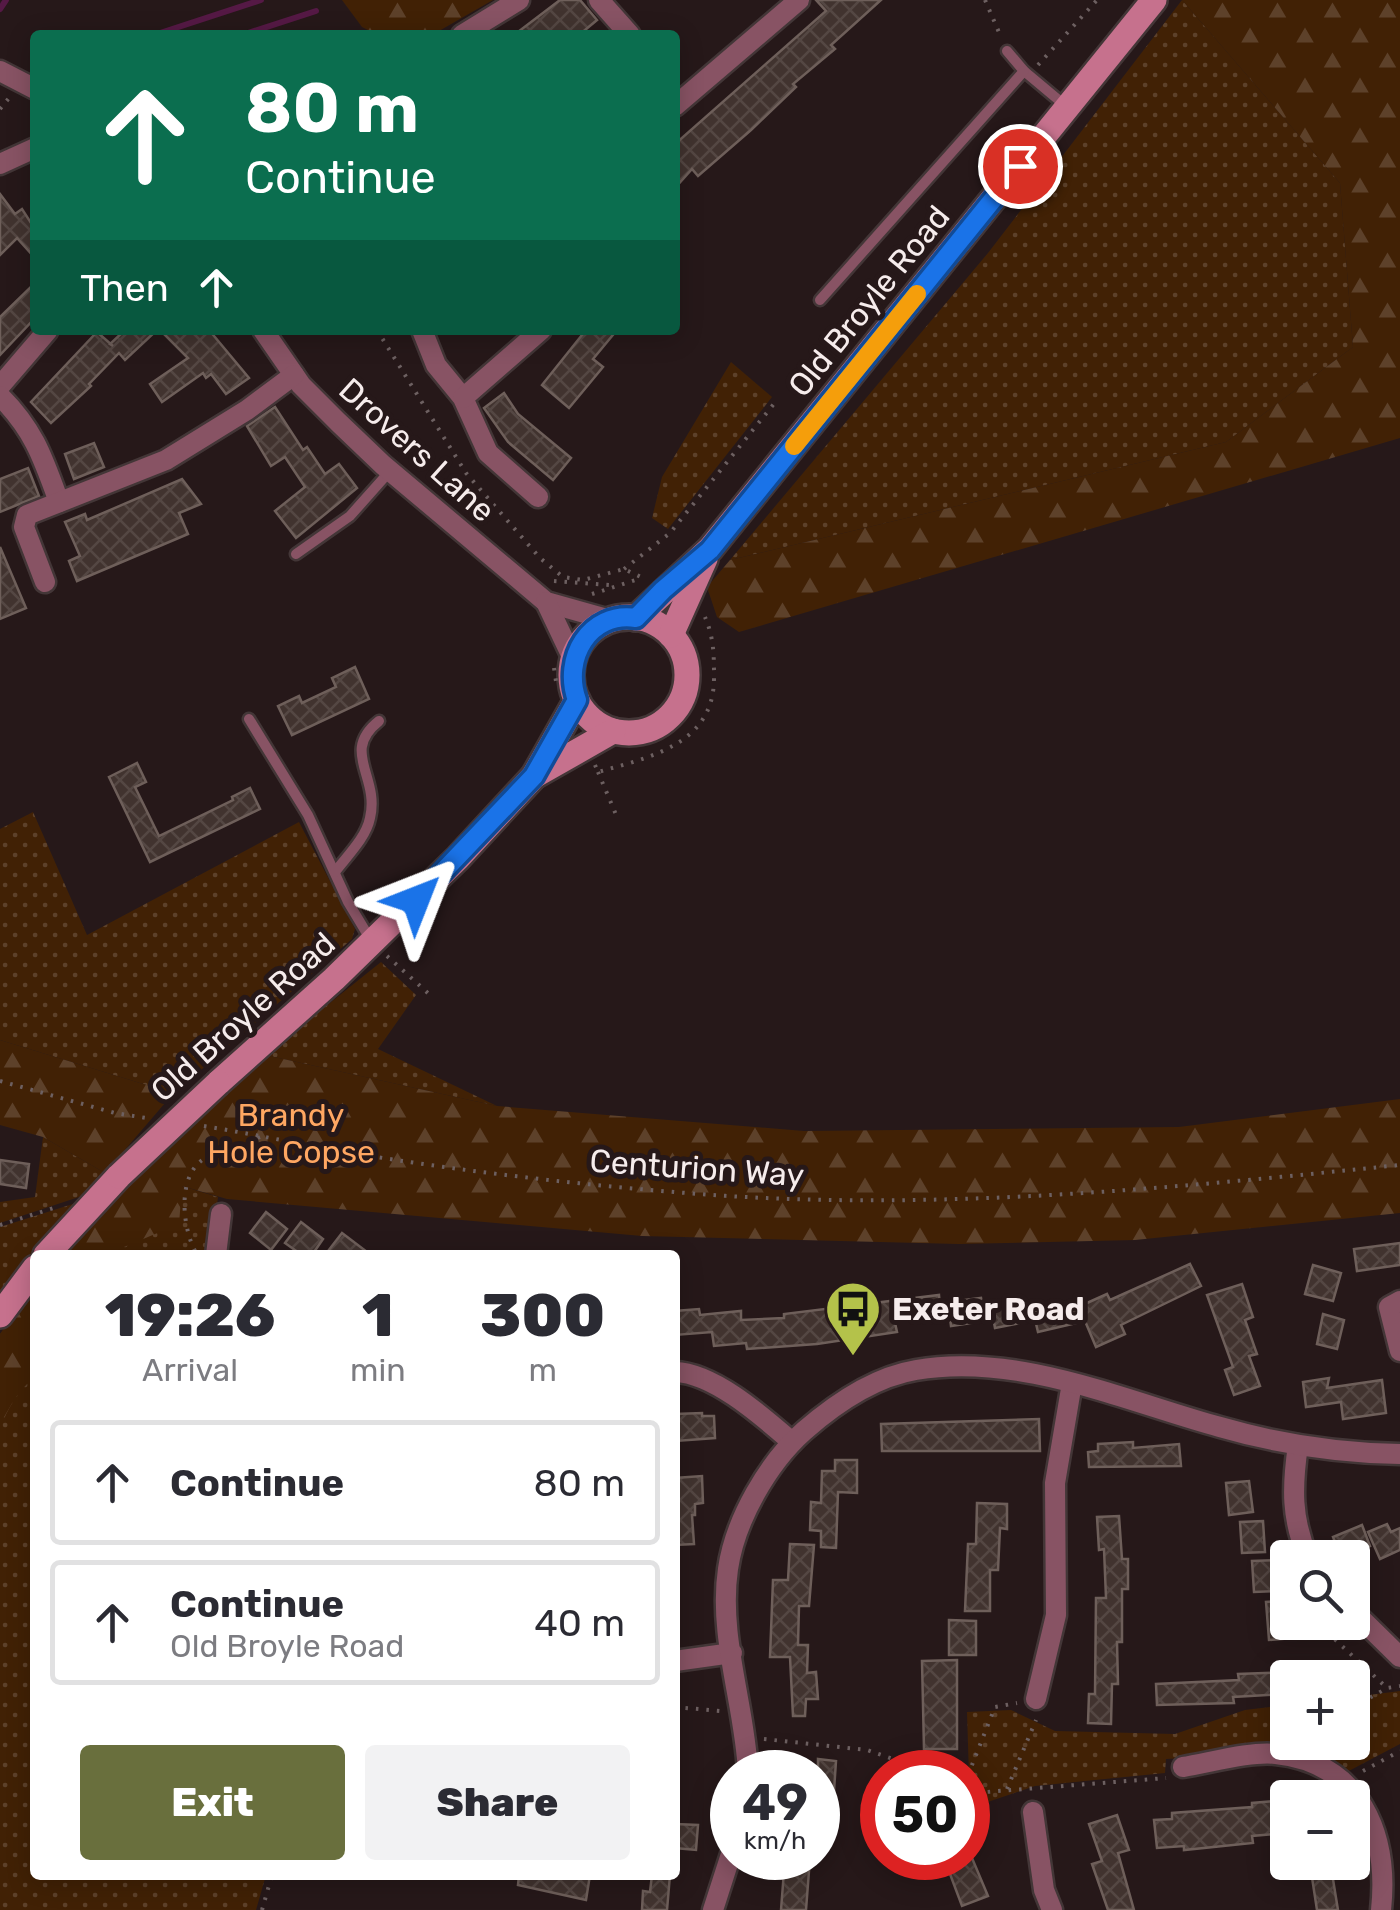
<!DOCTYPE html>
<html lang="en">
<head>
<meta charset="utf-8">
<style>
  :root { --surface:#fff; --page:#f2f2f3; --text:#2b2b33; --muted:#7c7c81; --line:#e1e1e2; --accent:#696f3d }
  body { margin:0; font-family:Rubik,sans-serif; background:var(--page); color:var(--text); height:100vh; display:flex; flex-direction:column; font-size:38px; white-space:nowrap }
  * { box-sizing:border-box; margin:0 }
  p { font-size:32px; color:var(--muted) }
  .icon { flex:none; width:55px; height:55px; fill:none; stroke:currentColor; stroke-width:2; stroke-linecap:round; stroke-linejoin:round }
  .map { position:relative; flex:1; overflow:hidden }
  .panel { position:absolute; left:30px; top:1250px; width:650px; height:630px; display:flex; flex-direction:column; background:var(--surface); border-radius:10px; box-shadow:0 5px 25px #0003 }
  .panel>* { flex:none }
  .top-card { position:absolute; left:30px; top:30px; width:650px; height:305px; border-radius:10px; box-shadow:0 5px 25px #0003; background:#0b6e4f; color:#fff; overflow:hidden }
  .buttons { position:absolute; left:1270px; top:1540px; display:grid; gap:20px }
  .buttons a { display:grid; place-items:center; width:100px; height:100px; border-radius:10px; background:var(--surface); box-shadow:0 5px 25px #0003; font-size:50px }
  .speed { position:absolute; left:710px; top:1750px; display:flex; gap:20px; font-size:50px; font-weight:700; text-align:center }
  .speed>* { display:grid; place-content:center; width:130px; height:130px; border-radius:50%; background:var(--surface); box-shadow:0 5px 25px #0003; line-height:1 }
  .speed small { font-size:25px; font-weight:400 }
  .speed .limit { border:15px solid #d22; background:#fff; color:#111 }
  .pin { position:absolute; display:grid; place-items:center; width:85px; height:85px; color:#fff; margin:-42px; border:5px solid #fff; border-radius:50%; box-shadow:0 2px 10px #0007 }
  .me { position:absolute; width:110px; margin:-55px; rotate:45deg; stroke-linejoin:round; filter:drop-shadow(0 0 8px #0008) }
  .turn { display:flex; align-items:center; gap:35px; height:210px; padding:0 50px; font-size:45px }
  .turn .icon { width:130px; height:130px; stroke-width:2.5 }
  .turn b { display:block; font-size:70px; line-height:85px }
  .then { display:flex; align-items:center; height:95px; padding:0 50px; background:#0003; gap:20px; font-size:38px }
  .eta { display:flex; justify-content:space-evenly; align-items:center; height:170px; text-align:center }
  .eta b { font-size:60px; font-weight:800; line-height:70px }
  .primary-button { display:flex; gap:20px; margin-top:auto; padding:20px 50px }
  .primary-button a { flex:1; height:115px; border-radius:10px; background:var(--accent); color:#fff; font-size:40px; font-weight:800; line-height:115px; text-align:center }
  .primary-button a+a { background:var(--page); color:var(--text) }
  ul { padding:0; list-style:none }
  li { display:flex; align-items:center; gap:30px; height:125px; margin:0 20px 15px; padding:0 30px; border:5px solid var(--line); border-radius:10px }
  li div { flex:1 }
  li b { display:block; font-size:38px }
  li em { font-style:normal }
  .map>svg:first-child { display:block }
</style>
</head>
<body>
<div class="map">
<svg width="1400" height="1910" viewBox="0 0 1400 1910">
  <defs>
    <pattern id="grass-dots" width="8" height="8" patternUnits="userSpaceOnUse" patternTransform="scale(2.5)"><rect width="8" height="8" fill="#412105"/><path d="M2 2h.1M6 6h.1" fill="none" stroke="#5d412a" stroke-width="1.8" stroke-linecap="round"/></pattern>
    <pattern id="forest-firs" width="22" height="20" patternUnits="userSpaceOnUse" patternTransform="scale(2.5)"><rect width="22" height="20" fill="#412105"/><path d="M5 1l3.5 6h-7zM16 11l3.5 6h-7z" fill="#5d412a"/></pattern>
    <pattern id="building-cross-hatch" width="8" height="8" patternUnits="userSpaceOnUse" patternTransform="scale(2.5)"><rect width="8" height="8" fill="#41332f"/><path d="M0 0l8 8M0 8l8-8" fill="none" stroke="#544743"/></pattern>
  </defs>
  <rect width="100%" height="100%" fill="#261819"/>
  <g fill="url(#grass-dots)">
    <path d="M1182 0 1340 183 1353 347 1226 442 730 560 988 253Z"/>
    <path d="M731 362 772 397 668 529 652 518 662 477Z"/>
    <path d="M33 812 87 935 299 822 355 929 352 939 171 1096 153 1087 0 1040V829Z"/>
    <path d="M381 962 416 995 378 1049 497 1106 265 1055Z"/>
    <path d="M43 1137 105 1173 79 1197 0 1223V1202L35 1197Z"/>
    <path d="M139 1173 218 1197 210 1255H63Z"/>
    <path d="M76 1203 0 1297V1227Z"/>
    <path d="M35 1287V1875H266L256 1910H0V1334Z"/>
    <path d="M1400 1691V1744L1343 1774 1324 1763 1202 1757 1166 1759 1165 1773 1035 1786 970 1808 967 1712 1011 1710 1055 1731 1175 1734 1245 1710 1287 1705 1288 1742H1352L1353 1697Z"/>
  </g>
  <g fill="url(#forest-firs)">
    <path d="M342 0H493L432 35H378L362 27Z"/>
    <path d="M1182 0H1400V438L739 632 717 617 707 587 730 560 1226 442 1353 347 1340 183Z"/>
    <path d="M0 1040 153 1087 171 1096 105 1173 43 1137 0 1125Z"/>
    <path d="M265 1055 497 1106 804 1131 1179 1127 1400 1099V1213L1135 1240 959 1244 642 1236 227 1199 182 1186 179 1224 124 1247 117 1255H63L139 1173Z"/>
    <path d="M35 1287V1376C18 1392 7 1408 0 1430V1334Z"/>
  </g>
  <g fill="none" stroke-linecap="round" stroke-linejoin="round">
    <g stroke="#551945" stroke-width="6">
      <path d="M0 9 6 0"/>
      <path d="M154 35 261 0"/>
      <path d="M242 35 316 11"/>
    </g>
  </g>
  <g fill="url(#building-cross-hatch)" stroke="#6e5f5a" stroke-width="2.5">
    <path d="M560 0H580L597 20 579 35H514Z"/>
    <path d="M816 0H881L831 45 835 49 793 84 796 87 751 130 698 176 692 169 675 188V144L826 11Z"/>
    <path d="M0 194 15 214 22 209 35 229V258L17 238 0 255Z"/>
    <path d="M35 283V318L0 355V317Z"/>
    <path d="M125 330H157L125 360 119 353 89 384 91 386 51 423 31 402 97 332 113 346 110 344Z"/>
    <path d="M160 330H209L249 378 226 394 211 374 206 378 203 373 162 402 150 384 188 358Z"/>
    <path d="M586 330H617L593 359 603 367 569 408 542 385Z"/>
    <path d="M504 393 518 414 571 458 553 480 508 442 484 408Z"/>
    <path d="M275 407 303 450 307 447 325 474 339 464 357 488 296 538 275 511 305 487 285 457 271 466 247 426Z"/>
    <path d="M94 443 104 467 74 479 65 454Z"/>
    <path d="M28 468 39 496 0 512V479Z"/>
    <path d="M182 479 201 504 179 513 188 534 77 581 69 561 80 556 65 522 85 514 87 520Z"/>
    <path d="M0 547 26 608 0 619Z"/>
    <path d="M355 667 369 699 292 735 278 706 299 696 302 703 336 687 332 678Z"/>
    <path d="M137 763 146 782 135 787 159 836 233 800 232 797 250 788 260 809 150 862 109 777Z"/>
    <path d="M0 1160 29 1164 26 1188 0 1184Z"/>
    <path d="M266 1212 287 1229 271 1250 250 1233Z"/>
    <path d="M301 1222 323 1239 312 1255H302L285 1243Z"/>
    <path d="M342 1233 371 1255H325Z"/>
    <path d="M1400 1243V1265L1357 1271 1354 1249Z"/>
    <path d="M1190 1264 1201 1286 1121 1325 1125 1334 1096 1347 1085 1321 1038 1332 1033 1311 1064 1303 1067 1312 1107 1294 1110 1300Z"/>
    <path d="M1313 1265 1341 1273 1333 1301 1305 1294Z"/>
    <path d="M1242 1284 1253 1317 1245 1320 1257 1354 1249 1356 1260 1386 1234 1395 1225 1370 1233 1367 1207 1295Z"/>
    <path d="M939 1295 941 1318 895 1323 897 1332 817 1344 747 1349 746 1343 714 1346 712 1332 675 1335V1311L699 1309 700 1315 741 1311V1320L784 1318V1314Z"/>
    <path d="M981 1298 985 1321 951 1326 948 1302Z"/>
    <path d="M1022 1299 1026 1322 995 1328 991 1306Z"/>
    <path d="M1323 1314 1344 1320 1337 1349 1317 1344Z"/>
    <path d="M1329 1378 1327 1388 1382 1380 1386 1413 1343 1419 1341 1402 1306 1407 1303 1382Z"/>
    <path d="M702 1413V1416H714L715 1438 676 1441 675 1414Z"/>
    <path d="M1039 1419 1040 1451H882L881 1424Z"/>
    <path d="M1133 1442V1448L1179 1444 1181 1466 1089 1467 1088 1452 1098 1451V1444Z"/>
    <path d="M835 1460H857V1493L838 1492 836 1548 821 1547V1531L810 1530 811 1502 821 1503 822 1471H835Z"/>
    <path d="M702 1476 703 1503 695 1504V1515H692L694 1544 675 1545V1478Z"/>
    <path d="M1249 1481 1253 1512 1229 1515 1226 1483Z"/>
    <path d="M977 1503 1007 1504V1529L1000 1528 998 1570H990V1611H965L968 1544H976Z"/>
    <path d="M1119 1516 1122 1559H1128V1589H1122V1642H1117L1118 1684H1112L1111 1724 1088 1723 1089 1694H1095L1096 1598H1106L1104 1549 1099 1550 1097 1517Z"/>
    <path d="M1263 1521 1265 1552 1242 1553 1240 1522Z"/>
    <path d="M1387 1524 1391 1532 1400 1528V1550L1380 1559 1368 1532Z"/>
    <path d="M1362 1525 1370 1546 1341 1558 1333 1537Z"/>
    <path d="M790 1544 814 1545 809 1606H799L798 1645H808L807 1673 816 1672 818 1699H806L805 1716H793L790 1657H770L773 1580H788Z"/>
    <path d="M1276 1560 1277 1591 1254 1592 1252 1561Z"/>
    <path d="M1288 1600V1622H1291L1292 1638 1269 1640 1266 1602Z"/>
    <path d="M949 1620 976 1621V1655H949Z"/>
    <path d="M957 1660V1749H924L922 1661Z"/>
    <path d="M1288 1672V1694L1233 1697 1234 1703 1157 1705 1156 1684 1239 1680 1238 1674Z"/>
    <path d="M818 1759 836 1761 831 1836H818Z"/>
    <path d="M1288 1800V1833L1252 1836 1253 1843 1184 1850V1846L1157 1848 1154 1820 1172 1819V1813L1252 1807V1803Z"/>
    <path d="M1117 1815 1129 1850 1118 1853 1134 1910H1108L1092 1864 1102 1861 1089 1824Z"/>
    <path d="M675 1824 698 1825 696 1850 675 1848Z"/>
    <path d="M785 1858H810L806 1910H781Z"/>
    <path d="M944 1858H972L988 1896 962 1906Z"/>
    <path d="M1331 1867 1338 1910H1317L1311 1871Z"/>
    <path d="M519 1875H590L586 1900 518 1885Z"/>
    <path d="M652 1875H670L667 1910H642L643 1891 650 1892Z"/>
  </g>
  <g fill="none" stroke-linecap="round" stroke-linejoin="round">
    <g stroke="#433637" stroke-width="15">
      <g id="lane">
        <path d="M1007 51 1024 71 1067 107"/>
        <path d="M820 300 1024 71"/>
        <path d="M296 554 350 516 390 471"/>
        <path d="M249 719 308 815 348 902 372 942"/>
        <path d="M335 872C347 856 366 838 370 818 380 776 340 752 379 721"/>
      </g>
    </g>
    <g stroke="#433637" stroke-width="25">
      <g id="street">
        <path d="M599 0 630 35"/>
        <path d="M462 35 519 0"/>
        <path d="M0 71 35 89"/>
        <path d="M675 106 799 0"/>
        <path d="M0 164 35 148"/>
        <path d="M263 330 301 385 338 422 383 465 546 602 610 620"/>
        <path d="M422 330 436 365 463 398 488 453 538 497"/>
        <path d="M0 386 48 330"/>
        <path d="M0 396C34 430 43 458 59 502"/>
        <path d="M463 398 541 330"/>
        <path d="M45 582 24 527 27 515 166 460 247 410 294 375"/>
        <path d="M546 602 573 659"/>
        <path d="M216 1255 221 1214"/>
        <path d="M1400 1301 1389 1307 1400 1351"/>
        <path d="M675 1372C714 1373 763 1417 792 1442"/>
        <path d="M1298 1445C1292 1487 1291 1518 1308 1558"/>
        <path d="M1352 1610 1400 1657"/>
        <path d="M675 1661 732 1653"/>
        <path d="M1036 1699 1056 1615 1055 1483 1072 1383"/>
        <path d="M1183 1767C1209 1763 1250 1751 1276 1754 1361 1763 1389 1835 1381 1910"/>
        <path d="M748 1772C745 1706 718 1636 728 1569 735 1520 768 1463 804 1431 836 1403 874 1377 916 1370 1017 1352 1125 1401 1220 1427 1279 1444 1339 1453 1400 1454"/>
        <path d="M1033 1812 1044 1890 1052 1910"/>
        <path d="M713 1910 732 1851"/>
      </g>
    </g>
    <g stroke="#433637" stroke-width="30">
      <g id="secondary">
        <circle cx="629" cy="675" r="58"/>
        <path d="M636 618 710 549 1154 0"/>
        <path d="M671 635 705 559"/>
        <path d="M534 776 613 731"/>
        <path d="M218 1083 334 979 458 858 534 776 577 700"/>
        <path d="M46 1255 119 1176"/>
        <path d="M0 1315 35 1268"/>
      </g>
    </g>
    <g stroke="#6d6061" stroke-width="4" stroke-dasharray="2.5 8" stroke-linecap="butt">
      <path d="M985 0 1001 37"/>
      <path d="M1038 65 1097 0"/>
      <path d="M0 109 9 98"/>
      <path d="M377 330 466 473 540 558 563 577 583 580 624 569 643 578"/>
      <path d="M624 569 670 533 777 400"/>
      <path d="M554 581 609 585"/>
      <path d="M592 594 642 578"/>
      <path d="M554 668 557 688"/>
      <path d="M595 765 598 772C651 757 714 744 714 678 714 655 714 638 705 617"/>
      <path d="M598 772 617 817"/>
      <path d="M387 956 429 994"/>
      <path d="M0 1081 115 1113 146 1118"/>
      <path d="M204 1126C264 1136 323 1149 383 1158 492 1175 603 1187 713 1195 942 1211 1173 1188 1400 1165"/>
      <path d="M0 1225 57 1207"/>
      <path d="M195 1251C183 1228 177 1180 201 1161 216 1149 243 1144 260 1137"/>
      <path d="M1324 1622 1328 1633 1387 1688"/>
      <path d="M675 1707 720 1711"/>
      <path d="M1352 1708 1387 1688 1400 1686"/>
      <path d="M764 1739 867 1750 931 1772"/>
      <path d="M1363 1771 1400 1751"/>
      <path d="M968 1775 995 1707 1017 1703"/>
      <path d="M968 1785 986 1792 1166 1778"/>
      <path d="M1007 1789 1036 1720"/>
      <path d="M262 1910 272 1875"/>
    </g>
    <use href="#lane" stroke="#885364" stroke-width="10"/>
    <use href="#street" stroke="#885364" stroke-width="20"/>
    <use href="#secondary" stroke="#c6718d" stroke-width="25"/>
    <g stroke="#433637" stroke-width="30" stroke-linecap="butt">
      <path id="secondary-bridge" d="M119 1176 218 1083"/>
    </g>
    <use href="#secondary-bridge" stroke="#c6718d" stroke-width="25"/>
  </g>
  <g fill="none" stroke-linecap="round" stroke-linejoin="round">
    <g stroke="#114b97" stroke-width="25">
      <path id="route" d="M416 900 534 776 577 700C562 659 589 611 636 618L663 590 710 550 1020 166"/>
    </g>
    <use href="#route" stroke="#1a73e8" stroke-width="18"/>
    <path stroke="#f59e0b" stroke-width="18" d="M794 446 917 294"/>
  </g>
  <defs>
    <g id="bus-pin" transform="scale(2.875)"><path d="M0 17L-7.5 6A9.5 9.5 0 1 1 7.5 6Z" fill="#b4c24a" stroke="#261819"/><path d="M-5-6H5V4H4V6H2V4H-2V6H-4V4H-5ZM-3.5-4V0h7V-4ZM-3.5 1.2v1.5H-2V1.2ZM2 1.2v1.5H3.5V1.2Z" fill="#111"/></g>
  </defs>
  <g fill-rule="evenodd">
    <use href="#bus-pin" x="853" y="1309"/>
  </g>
  <g text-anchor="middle" stroke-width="10" stroke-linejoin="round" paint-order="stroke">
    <g font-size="32" fill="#f6ecec" stroke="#261819">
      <text transform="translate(869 301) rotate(-51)" y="11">Old Broyle Road</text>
      <text transform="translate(417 450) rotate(42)" y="11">Drovers Lane</text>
      <text transform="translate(243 1017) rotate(-42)" y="11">Old Broyle Road</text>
      <text transform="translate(697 1168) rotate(4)" y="11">Centurion Way</text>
    </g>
    <g font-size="32" fill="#ffa762" stroke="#261819">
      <text x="291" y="1126">Brandy<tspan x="291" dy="37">Hole Copse</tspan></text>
    </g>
    <g font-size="32" font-weight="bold" fill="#f6ecec" stroke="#261819" text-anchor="start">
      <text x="892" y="1320">Exeter Road</text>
    </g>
  </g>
</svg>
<div class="buttons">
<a><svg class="icon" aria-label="search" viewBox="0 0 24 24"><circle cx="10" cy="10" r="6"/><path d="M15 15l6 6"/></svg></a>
<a>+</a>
<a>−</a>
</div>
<div class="speed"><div>49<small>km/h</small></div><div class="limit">50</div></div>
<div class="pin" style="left:1020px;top:166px;background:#d93025"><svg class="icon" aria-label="arrive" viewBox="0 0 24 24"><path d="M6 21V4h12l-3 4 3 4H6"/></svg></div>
<svg class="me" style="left:416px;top:900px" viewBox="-20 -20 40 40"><path d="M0-17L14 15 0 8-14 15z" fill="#1a73e8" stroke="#fff" stroke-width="4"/></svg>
<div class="top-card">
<div class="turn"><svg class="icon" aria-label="ahead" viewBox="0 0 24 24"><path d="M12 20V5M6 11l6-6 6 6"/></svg><div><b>80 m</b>Continue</div></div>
<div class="then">Then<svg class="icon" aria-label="ahead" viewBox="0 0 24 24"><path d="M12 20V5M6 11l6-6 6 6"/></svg></div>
</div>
<section class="panel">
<div class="eta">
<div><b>19:26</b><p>Arrival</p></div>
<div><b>1</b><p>min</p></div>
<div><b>300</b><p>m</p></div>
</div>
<ul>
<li><svg class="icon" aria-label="ahead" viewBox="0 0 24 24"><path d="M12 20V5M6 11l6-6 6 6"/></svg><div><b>Continue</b></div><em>80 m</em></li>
<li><svg class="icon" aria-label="ahead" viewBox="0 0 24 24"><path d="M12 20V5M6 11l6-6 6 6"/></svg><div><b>Continue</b><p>Old Broyle Road</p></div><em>40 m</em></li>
</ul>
<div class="primary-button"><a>Exit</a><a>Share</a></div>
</section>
</div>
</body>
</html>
